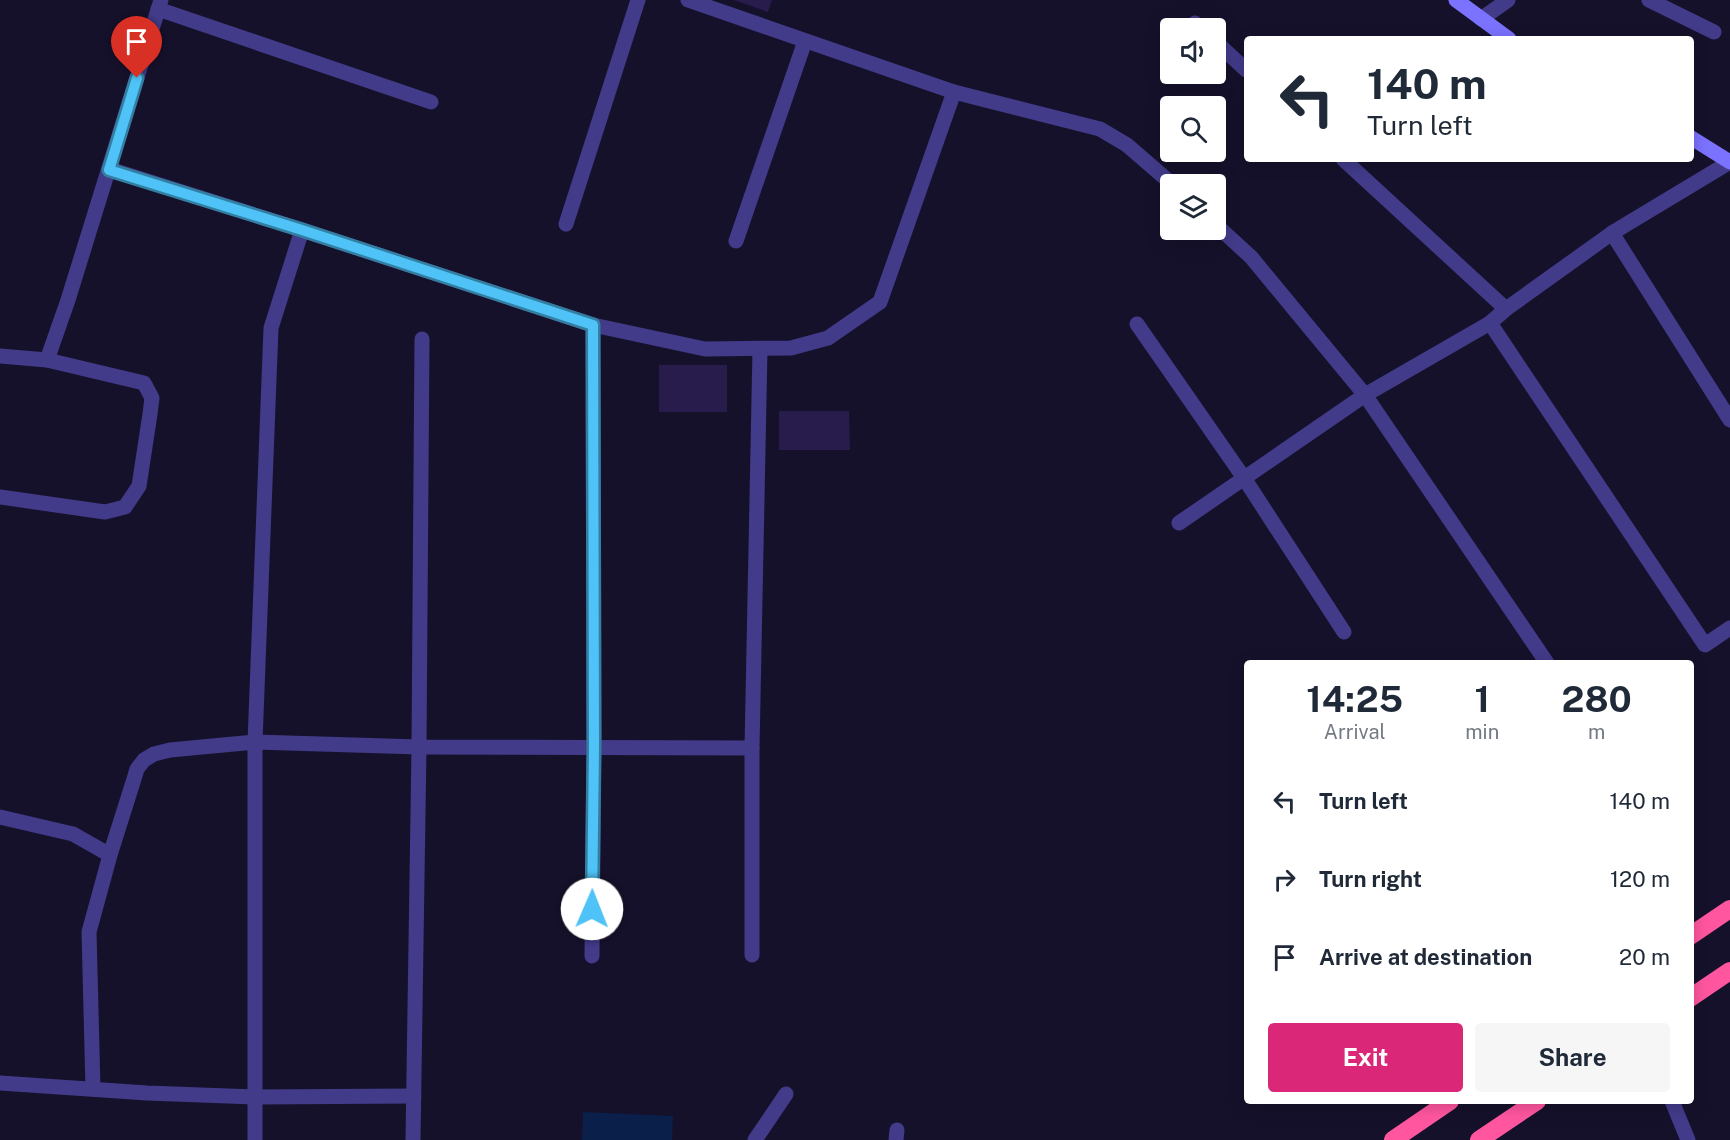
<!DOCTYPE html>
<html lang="en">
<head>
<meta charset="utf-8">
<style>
  :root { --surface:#fff; --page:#f6f6f7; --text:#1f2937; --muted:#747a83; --accent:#db2777 }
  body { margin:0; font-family:"Public Sans",sans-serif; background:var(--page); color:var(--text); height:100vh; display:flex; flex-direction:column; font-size:22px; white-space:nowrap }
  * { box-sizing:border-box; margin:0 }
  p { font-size:20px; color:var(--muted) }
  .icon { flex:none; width:33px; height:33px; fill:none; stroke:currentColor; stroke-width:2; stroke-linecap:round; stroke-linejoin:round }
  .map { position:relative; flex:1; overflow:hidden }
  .sheet { position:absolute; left:1244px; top:660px; width:450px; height:444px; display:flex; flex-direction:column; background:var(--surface); border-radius:6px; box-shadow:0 3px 15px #0003 }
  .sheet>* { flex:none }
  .guide { position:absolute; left:1244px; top:36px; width:450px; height:126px; border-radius:6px; box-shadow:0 3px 15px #0003; background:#fff; color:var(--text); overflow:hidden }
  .buttons { position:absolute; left:1160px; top:18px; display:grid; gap:12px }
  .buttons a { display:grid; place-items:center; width:66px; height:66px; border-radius:6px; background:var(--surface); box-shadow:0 3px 15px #0003; font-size:30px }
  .pin { position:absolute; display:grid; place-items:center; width:51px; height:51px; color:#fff; margin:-62px -26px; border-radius:50% 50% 50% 0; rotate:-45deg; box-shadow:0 0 6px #0007 }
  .pin .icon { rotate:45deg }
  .me { position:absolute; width:66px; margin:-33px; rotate:1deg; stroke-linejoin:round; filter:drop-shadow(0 0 4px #0008) }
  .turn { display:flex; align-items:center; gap:21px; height:126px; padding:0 24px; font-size:27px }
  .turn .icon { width:78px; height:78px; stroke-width:2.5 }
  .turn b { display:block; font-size:42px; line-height:51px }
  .eta { display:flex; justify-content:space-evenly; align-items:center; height:102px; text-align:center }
  .eta b { font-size:36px; font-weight:700; line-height:42px }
  .cta { display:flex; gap:12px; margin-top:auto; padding:12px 24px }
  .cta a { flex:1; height:69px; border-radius:6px; background:var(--accent); color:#fff; font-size:24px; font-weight:700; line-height:69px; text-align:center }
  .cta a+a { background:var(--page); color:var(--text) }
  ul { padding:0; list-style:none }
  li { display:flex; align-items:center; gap:18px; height:78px; padding:0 24px }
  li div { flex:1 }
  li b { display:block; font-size:22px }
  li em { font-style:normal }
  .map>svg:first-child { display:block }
</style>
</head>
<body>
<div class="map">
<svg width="1730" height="1140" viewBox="0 0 1730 1140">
  <rect width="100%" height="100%" fill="#16112b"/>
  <path fill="#0a1f4a" d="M583 1112 673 1116 672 1140H582Z"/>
  <g fill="#281c4c">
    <path d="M734 0H772L768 12Z"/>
    <rect x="659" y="365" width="68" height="47"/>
    <path d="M779 411H849L850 450H779Z"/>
  </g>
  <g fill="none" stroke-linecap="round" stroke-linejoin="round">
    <g stroke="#423b8a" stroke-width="15">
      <path d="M1672 1101 1688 1140"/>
      <path d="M896 1140 897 1130"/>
    </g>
    <g stroke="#423b8a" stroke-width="15">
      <path d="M688 0 954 92 1100 129 1127 145 1172 184"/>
      <path d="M1649 0 1714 32"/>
      <path d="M158 9 431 102"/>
      <path d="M1481 19 1508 0"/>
      <path d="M1195 23 1201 28"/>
      <path d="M1215 41 1246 70"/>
      <path d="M1343 159 1506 309"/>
      <path d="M109 169 302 230 593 325 594 746 592 956"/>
      <path d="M566 224 638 0"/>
      <path d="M1215 224 1251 257 1365 395 1547 663"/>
      <path d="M302 230 271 328 255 742V1097L414 1096"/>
      <path d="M1612 233 1730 420"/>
      <path d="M736 241 805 41"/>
      <path d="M1490 323 1705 645 1730 628"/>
      <path d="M1137 324 1244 478 1344 632"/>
      <path d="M593 325 705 349 791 348 828 338 880 302 954 92"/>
      <path d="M0 356 47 360 144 383 152 398 150 414 139 486 125 507 105 512 0 497"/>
      <path d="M47 360 68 300 161 0"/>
      <path d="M1179 523 1365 395 1490 323 1506 309 1612 233 1730 162"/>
      <path d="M0 817 73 834 110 855"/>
      <path d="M752 955V748L760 349"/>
      <path d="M0 1083 147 1093 255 1097V1140"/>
      <path d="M93 1089 89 932 110 855 134 779 137 769 144 760 154 754 170 750 255 742 419 747 752 748"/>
      <path d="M413 1140 419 747 422 339"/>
      <path d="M755 1140 786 1094"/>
    </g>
    <g stroke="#7b72ff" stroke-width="15">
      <path d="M1456 0 1509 39"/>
      <path d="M1690 137 1730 162"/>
    </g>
    <g stroke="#ff569f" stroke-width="18">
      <path d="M1690 936 1730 909"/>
      <path d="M1690 998 1730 971"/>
      <path d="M1393 1140 1450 1101"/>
      <path d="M1479 1140 1537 1101"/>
    </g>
  </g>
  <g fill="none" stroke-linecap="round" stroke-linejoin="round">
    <g stroke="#337fa1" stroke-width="15">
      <path id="route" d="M137 78 109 170 302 230 593 325 594 747 592 909"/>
    </g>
    <use href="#route" stroke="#4fc3f7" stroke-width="10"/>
  </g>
</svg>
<div class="buttons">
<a><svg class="icon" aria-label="sound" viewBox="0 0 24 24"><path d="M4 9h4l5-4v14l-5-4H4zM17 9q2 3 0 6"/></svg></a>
<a><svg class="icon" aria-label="search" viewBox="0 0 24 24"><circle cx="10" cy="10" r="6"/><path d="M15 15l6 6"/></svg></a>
<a><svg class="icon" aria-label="layers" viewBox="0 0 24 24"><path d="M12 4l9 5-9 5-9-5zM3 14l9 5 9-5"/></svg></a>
</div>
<div class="pin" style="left:137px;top:78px;background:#d93025"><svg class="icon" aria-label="arrive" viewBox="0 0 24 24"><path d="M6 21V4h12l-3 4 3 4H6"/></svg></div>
<svg class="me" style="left:592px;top:909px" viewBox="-20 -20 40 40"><circle r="19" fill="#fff"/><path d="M0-13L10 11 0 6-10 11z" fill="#4fc3f7"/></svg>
<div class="guide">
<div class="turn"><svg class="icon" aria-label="left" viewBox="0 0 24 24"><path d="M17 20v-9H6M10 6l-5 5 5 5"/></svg><div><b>140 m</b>Turn left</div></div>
</div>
<section class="sheet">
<div class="eta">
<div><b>14:25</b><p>Arrival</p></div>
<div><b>1</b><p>min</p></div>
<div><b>280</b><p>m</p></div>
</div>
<ul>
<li><svg class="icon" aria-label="left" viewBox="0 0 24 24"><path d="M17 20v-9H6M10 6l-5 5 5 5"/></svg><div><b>Turn left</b></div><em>140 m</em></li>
<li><svg class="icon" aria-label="right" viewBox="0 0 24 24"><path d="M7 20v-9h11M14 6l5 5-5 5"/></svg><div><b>Turn right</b></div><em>120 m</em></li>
<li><svg class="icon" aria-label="arrive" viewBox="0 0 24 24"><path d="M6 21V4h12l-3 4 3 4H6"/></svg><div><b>Arrive at destination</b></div><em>20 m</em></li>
</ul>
<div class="cta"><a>Exit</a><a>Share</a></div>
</section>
</div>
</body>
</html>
